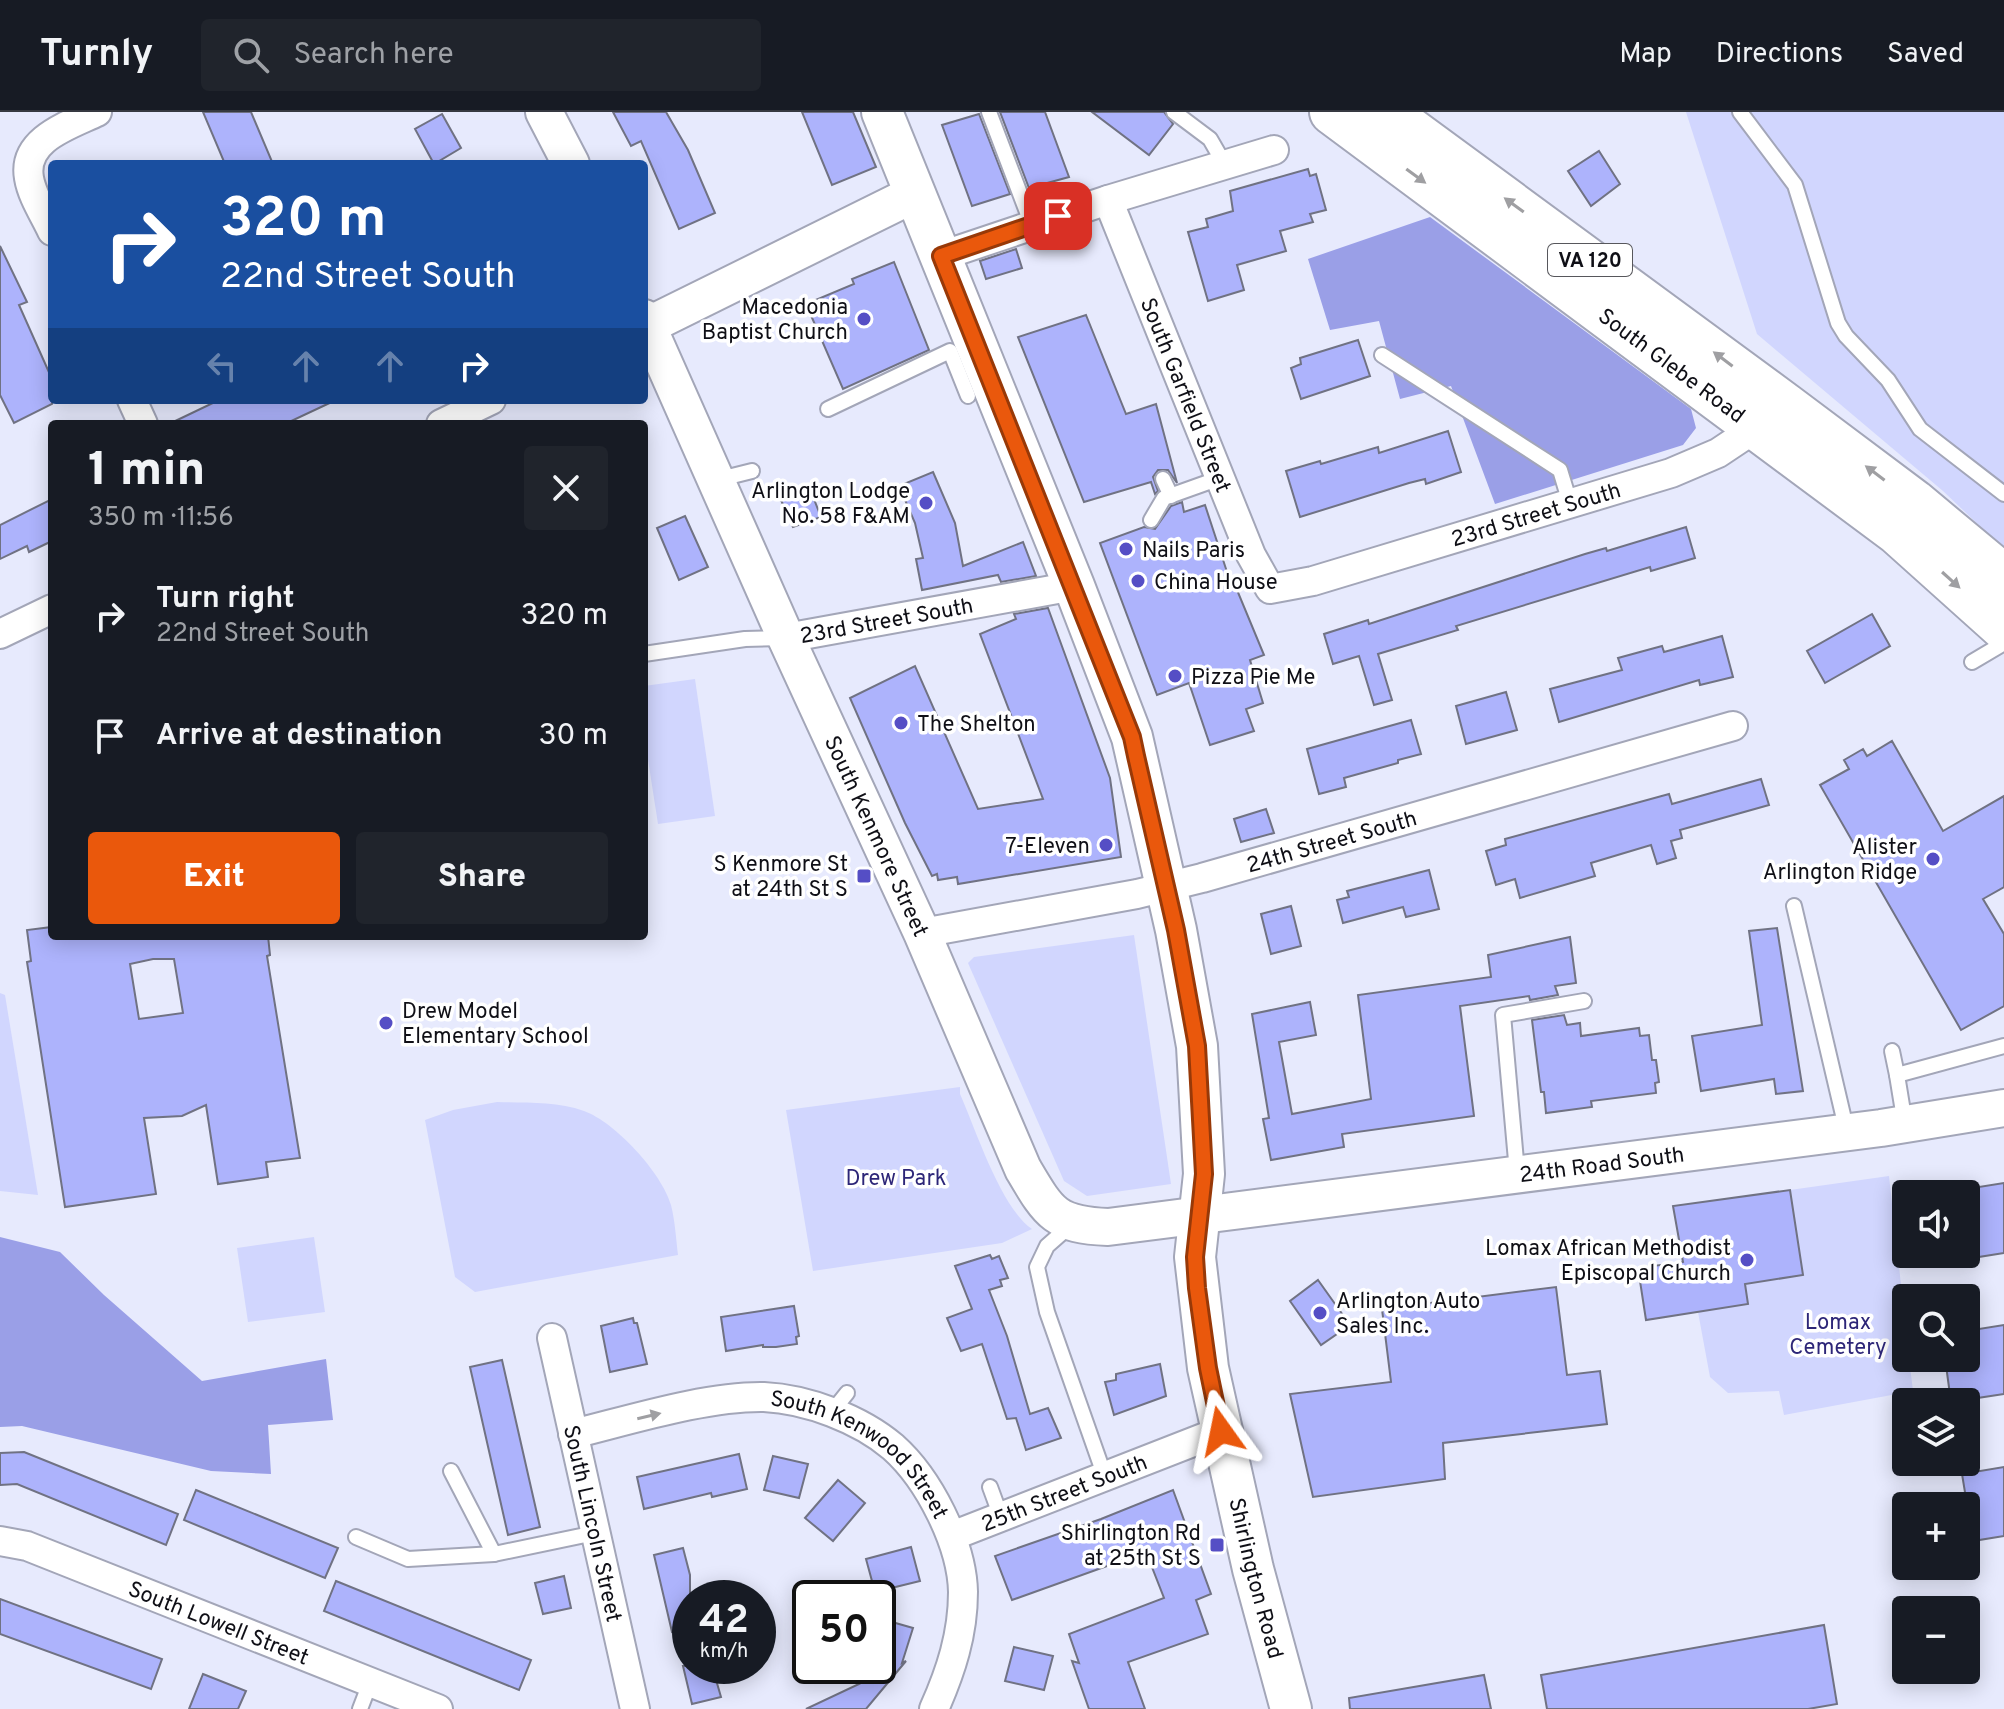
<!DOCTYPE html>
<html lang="en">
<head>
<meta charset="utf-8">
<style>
  :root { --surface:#171b24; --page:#20242c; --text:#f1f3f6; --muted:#9ea1a6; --line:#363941; --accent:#ea580c }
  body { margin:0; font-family:Overpass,sans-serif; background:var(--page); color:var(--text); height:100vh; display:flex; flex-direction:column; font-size:30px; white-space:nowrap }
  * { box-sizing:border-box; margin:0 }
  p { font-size:26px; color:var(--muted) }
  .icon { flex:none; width:44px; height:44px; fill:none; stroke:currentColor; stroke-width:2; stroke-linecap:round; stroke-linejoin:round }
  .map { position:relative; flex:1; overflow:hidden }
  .details { position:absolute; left:48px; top:308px; width:600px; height:520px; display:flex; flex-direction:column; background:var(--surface); border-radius:8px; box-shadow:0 4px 20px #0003 }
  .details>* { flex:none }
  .top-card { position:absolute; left:48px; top:48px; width:600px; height:244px; border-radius:8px; box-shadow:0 4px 20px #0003; background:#1a4fa0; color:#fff; overflow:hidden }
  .buttons { position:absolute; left:1892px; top:1068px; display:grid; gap:16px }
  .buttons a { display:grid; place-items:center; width:88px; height:88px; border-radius:8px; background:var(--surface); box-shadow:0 4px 20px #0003; font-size:40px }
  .speed { position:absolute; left:672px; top:1468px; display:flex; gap:16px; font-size:40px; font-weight:700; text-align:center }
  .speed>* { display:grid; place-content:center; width:104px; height:104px; border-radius:50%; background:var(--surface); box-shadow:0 4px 20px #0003; line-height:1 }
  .speed small { font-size:20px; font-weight:400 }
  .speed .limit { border:4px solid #111; border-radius:12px; background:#fff; color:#111 }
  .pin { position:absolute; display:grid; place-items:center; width:68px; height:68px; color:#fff; margin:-34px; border-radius:16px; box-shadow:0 4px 12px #0006 }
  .me { position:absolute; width:88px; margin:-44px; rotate:348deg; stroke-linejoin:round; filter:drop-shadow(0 0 6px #0008) }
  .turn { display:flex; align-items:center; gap:28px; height:168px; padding:0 40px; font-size:36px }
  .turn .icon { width:104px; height:104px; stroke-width:2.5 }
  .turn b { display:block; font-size:56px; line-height:68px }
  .lanes { display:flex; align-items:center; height:76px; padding:0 40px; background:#0003; justify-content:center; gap:40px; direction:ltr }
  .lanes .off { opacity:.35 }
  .round { display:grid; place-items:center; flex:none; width:84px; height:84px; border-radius:8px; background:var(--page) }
  .head { display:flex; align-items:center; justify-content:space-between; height:136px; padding:0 40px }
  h1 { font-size:48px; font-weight:800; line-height:60px }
  .action { display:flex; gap:16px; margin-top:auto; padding:16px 40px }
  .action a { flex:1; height:92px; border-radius:8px; background:var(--accent); color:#fff; font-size:32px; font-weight:800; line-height:92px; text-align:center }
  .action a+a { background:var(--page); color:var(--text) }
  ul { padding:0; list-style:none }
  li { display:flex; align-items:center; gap:24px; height:120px; padding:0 40px }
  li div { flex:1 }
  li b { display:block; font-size:30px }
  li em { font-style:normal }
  header { display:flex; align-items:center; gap:48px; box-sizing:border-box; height:112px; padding:0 40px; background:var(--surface); border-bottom:2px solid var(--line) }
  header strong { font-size:38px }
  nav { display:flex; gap:44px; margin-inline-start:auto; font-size:28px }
  .search { width:560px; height:72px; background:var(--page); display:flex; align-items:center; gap:20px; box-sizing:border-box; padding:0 28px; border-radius:8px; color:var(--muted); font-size:30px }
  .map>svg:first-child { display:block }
</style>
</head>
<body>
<header>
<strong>Turnly</strong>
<div class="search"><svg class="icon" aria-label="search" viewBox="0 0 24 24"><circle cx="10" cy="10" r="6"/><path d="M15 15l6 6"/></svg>Search here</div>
<nav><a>Map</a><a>Directions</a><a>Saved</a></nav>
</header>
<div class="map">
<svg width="2004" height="1597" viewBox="0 0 2004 1597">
  <rect width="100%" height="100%" fill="#e7eafd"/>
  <g fill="#d1d6fe">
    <path d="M1686 0H2004V437L1943 379 1757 222Z"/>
    <path d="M695 567 715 704 658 712 644 622V574Z"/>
    <path d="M1134 823 1171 1072 1087 1084 1064 1069 968 851 974 845Z"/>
    <path d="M0 881 5 883 38 1083 0 1079Z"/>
    <path d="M960 975V982C976 1018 1001 1096 1032 1117L1002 1131 813 1159 786 998Z"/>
    <path d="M497 990C525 991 556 989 584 999 615 1010 662 1061 671 1093 675 1109 676 1126 678 1143L475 1180 455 1165 425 1008 453 998Z"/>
    <path d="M1889 1064 1906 1218V1246H1909L1913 1279 1784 1303 1779 1279 1728 1281 1710 1265 1698 1200 1748 1192 1745 1172 1803 1163 1790 1078Z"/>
    <path d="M314 1125 325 1200 248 1210 237 1136Z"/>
  </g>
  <g fill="#9a9fe7">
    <path d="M1430 105 1691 297 1696 316 1683 333 1495 392 1451 274 1400 287 1379 209 1330 218 1308 147Z"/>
    <path d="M0 1125 60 1140 104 1183 202 1269 326 1247 333 1308 268 1313 271 1362 211 1359 22 1314 0 1315Z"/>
  </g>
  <g fill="#adb3fc" stroke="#707283" stroke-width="2" fill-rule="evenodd">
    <path d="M203 0H251L273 52H225Z"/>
    <path d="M613 0H666L688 38 715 101 679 117 641 29 631 34Z"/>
    <path d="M802 0H853L876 55 832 73Z"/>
    <path d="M1000 0H1045L1069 65 1029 76Z"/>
    <path d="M1092 0H1164L1173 12 1149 43Z"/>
    <path d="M442 2 461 36 434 52 415 17Z"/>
    <path d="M979 2 1010 82 972 94 942 13Z"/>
    <path d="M1599 39 1620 72 1591 94 1568 59Z"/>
    <path d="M1308 57 1310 64 1316 62 1326 98 1310 102 1313 110 1280 119 1286 139 1237 153 1244 178 1208 189 1188 120 1208 115 1206 107 1233 99 1230 79Z"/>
    <path d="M0 134 27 190 19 193 52 267V292L14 311 0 283Z"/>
    <path d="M1016 137 1022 156 986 167 980 149Z"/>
    <path d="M894 150 929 238 843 277 806 192 854 172 852 167Z"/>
    <path d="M1086 203 1126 302 1156 292 1177 371 1168 358H1158L1153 365 1158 379 1155 382 1151 370 1084 390 1018 225Z"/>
    <path d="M1358 228 1370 264 1301 287 1291 256 1301 252 1300 246Z"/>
    <path d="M219 288H336L285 312H169Z"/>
    <path d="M1448 319 1461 360 1426 372 1425 367 1409 371 1300 405 1286 359 1320 349 1321 352 1378 335 1379 341Z"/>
    <path d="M933 360 955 411 963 454 1023 430 1036 464 1001 470 998 463 922 478 916 447 923 446 915 411 899 374Z"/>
    <path d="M810 377 821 405 793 415 781 388Z"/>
    <path d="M52 387V429L29 440 27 434 0 447V413Z"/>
    <path d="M1182 390 1184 400 1205 393 1228 463 1230 461 1264 543 1250 548 1263 591 1246 597 1254 619 1210 633 1189 571 1157 583 1100 431 1144 415 1155 417 1171 394Z"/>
    <path d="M685 404 708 455 679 468 657 416Z"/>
    <path d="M1686 415 1695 446 1651 459 1650 455 1456 514 1458 518 1378 542 1392 588 1374 593 1359 544 1333 552 1324 522 1368 508 1369 512 1585 442 1606 436 1607 439Z"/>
    <path d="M1048 496 1110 666 1121 745 958 772 957 765 938 768 937 762 932 764 905 711 850 586 915 554 978 697 1043 687 980 522 1016 507 1014 502Z"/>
    <path d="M1872 502 1890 534 1825 571 1807 539Z"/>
    <path d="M1722 524 1733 565 1700 573 1699 568 1559 610 1550 577 1622 558 1618 546 1662 534 1664 540Z"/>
    <path d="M1506 580 1517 618 1466 632 1456 594Z"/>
    <path d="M1411 608 1421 642 1398 648V651L1344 666 1346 675 1319 682 1307 637Z"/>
    <path d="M1892 629 1943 719 2004 684V775L1983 787 2004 822V894L1961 918 1820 673 1849 657 1844 648 1863 637 1867 644Z"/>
    <path d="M1761 667 1769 693 1680 718 1682 726 1671 729 1676 746 1657 752 1651 733 1591 751 1595 764 1520 786 1515 767 1496 773 1486 739 1506 733 1505 727 1669 682 1672 692Z"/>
    <path d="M1266 697 1274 721 1241 730 1234 707Z"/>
    <path d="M1429 758 1439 797 1406 805 1403 795 1343 811 1337 788 1349 785 1347 779Z"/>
    <path d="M1291 794 1301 834 1271 842 1261 802Z"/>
    <path d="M52 815V824H268L270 843 267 844 300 1046 266 1050 268 1065 218 1072 206 993 182 1004 144 1006 156 1082 65 1095 27 850 31 849 27 818ZM153 847H174L183 901 139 907 130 852Z"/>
    <path d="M1777 816 1803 979 1776 982 1774 967 1701 979 1692 924 1762 913 1749 819Z"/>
    <path d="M1570 825 1576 871 1555 874 1558 883 1530 888 1529 884 1460 894 1474 1004 1342 1022 1344 1035 1271 1048 1263 1007 1269 1006 1252 902 1310 890 1316 923 1279 930 1292 1002 1371 987 1358 883 1491 865 1488 843Z"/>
    <path d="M1564 903 1567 913 1580 911 1581 924 1639 916 1640 924 1649 923 1652 948H1656L1659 970 1655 971 1656 981 1591 989 1592 995 1546 1001 1544 980H1541L1532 908Z"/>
    <path d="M2004 1071V1141L1966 1147V1077Z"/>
    <path d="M1790 1078 1803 1163 1745 1172 1748 1192 1646 1208 1638 1156 1683 1150 1673 1094Z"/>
    <path d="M990 1143 992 1147 999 1144 1008 1166 1000 1168 1002 1174 989 1178 1007 1224 1030 1302 1048 1296 1061 1326 1026 1338 1016 1306 1007 1307 982 1232 961 1239 947 1206 972 1197 955 1154Z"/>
    <path d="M1318 1168 1350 1213 1321 1233 1290 1189Z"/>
    <path d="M1556 1175 1567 1263 1600 1259 1607 1312 1443 1331 1445 1367 1313 1385 1290 1282 1391 1270 1382 1197Z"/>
    <path d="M794 1194 799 1224 796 1225 797 1232 776 1235H763V1233L726 1239 721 1205Z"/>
    <path d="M633 1206 634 1211H637L647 1252 610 1260 601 1214Z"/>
    <path d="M2004 1213V1282L1951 1290 1945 1246H1966V1219Z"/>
    <path d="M502 1248 540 1415 508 1423 470 1255Z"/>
    <path d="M1160 1252 1166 1284 1114 1303 1105 1270 1116 1268V1262Z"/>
    <path d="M24 1340 178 1402 166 1433 17 1372 0 1373V1341Z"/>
    <path d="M739 1342 747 1377 712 1385 711 1381 644 1397 637 1365Z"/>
    <path d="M773 1344 808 1352 799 1386 764 1378Z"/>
    <path d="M2004 1355V1424L1973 1429 1962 1362Z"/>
    <path d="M838 1368 865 1391 833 1429 805 1406Z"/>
    <path d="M196 1378 338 1436 325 1466 184 1408Z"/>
    <path d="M1173 1378 1211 1482 1196 1488 1208 1522 1128 1550 1145 1597H1089L1072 1549 1079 1551 1069 1522 1164 1486 1146 1440 1012 1488 995 1444 1101 1407Z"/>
    <path d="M911 1435 920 1469 875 1480 866 1447Z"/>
    <path d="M683 1436 690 1463V1515L672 1520 654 1443Z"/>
    <path d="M564 1464 571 1496 543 1502 535 1471Z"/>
    <path d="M336 1469 531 1548 519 1578 324 1499Z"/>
    <path d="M0 1487 162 1547 151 1577 0 1522Z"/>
    <path d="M878 1506 913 1516 902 1551 906 1549 866 1597H806L859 1572 837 1554H878Z"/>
    <path d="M1824 1513 1837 1592 1808 1597H1547L1541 1563Z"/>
    <path d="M1014 1535 1053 1544 1044 1578 1005 1569Z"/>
    <path d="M683 1554H712L721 1585 692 1592Z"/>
    <path d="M203 1562 246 1579 238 1597H189Z"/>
    <path d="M1484 1563 1491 1597H1350L1349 1586Z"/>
  </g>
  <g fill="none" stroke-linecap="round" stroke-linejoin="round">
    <g stroke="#a3a6b8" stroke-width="18">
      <g id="service">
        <path d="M989 0 1032 113"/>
        <path d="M1174 0 1210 27 1225 53"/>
        <path d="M1740 0 1795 73 1838 211 1846 224 1888 268 1920 317 2004 382"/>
        <path d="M1382 243 1560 358 1570 391"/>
        <path d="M828 297 950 239 968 284"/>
        <path d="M1163 367 1171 384"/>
        <path d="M716 368 752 359"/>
        <path d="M1151 408 1164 386 1220 366"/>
        <path d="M644 542 745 527 783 526"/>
        <path d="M1972 550 2004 531"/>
        <path d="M1794 794 1847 1020"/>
        <path d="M1892 939 1897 963"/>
        <path d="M1905 1012 1897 963 2004 934"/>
        <path d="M1517 1060 1503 903 1584 889"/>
        <path d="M1072 1112 1047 1134 1037 1155 1047 1200 1105 1365"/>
        <path d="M831 1301 847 1281"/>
        <path d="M451 1359 494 1442"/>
        <path d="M990 1375 1001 1405"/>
        <path d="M356 1425 408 1447 494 1442 595 1421"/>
        <path d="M360 1597 370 1571"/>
      </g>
    </g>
    <g stroke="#a3a6b8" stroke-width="32">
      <g id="minor">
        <path id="s1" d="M1108 88 1251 443 1270 477 1313 469 1671 361 1718 341 1769 307"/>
        <path d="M52 119C44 102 32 84 29 66 22 27 70 13 97 0"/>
        <path d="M941 144 1108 88 1274 38"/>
        <path d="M132 288 143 312"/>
        <path d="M441 312 491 288"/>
        <path d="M0 522 52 497"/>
        <path id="s2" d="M786 526 1074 474"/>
        <path id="s3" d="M922 821 1137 782 1202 766 1733 614"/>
        <path id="s4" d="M552 1226 635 1597"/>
        <path id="s5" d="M573 1322C630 1308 706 1284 764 1285 807 1287 860 1307 893 1335 929 1367 962 1432 963 1480 963 1522 951 1559 934 1597"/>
        <path id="s6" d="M952 1424 1221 1319"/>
        <path id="s7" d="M0 1429 27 1434 438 1597"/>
      </g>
    </g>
    <g stroke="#a3a6b8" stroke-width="40">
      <g id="tertiary">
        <path d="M544 0 571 52"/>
        <path id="s8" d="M644 206 786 526 922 821 1023 1057C1049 1101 1055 1113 1108 1115L1881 1016 2004 996"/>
        <path d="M647 214 914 82"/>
      </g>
    </g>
    <g stroke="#a3a6b8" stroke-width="44">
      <g id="secondary">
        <path id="s9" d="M882 0 1074 474 1132 625 1176 818 1197 934 1204 1062 1195 1145 1208 1256 1253 1457 1291 1597"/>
      </g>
    </g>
    <g stroke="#a3a6b8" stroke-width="48">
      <g id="primary">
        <path id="s10" d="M1332 0 1897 420 2004 516"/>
        <path d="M1386 0 1786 294 1914 390 2004 465"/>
      </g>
    </g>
    <use href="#service" stroke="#fff" stroke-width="14"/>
    <use href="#minor" stroke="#fff" stroke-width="28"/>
    <use href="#tertiary" stroke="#fff" stroke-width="36"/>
    <use href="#secondary" stroke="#fff" stroke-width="40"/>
    <use href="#primary" stroke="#fff" stroke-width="44"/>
  </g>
  <defs><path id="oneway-solid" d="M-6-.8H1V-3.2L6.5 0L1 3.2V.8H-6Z" transform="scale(2)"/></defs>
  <g fill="#9f9fa2">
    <use href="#oneway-solid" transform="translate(1416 64) rotate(36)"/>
    <use href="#oneway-solid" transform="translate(1514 93) rotate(-144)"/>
    <use href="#oneway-solid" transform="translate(1723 247) rotate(-143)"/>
    <use href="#oneway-solid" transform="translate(1875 361) rotate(-143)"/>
    <use href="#oneway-solid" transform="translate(1951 468) rotate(42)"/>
    <use href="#oneway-solid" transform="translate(649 1304) rotate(-13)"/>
  </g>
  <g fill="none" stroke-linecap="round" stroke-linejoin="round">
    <g stroke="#983908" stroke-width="20">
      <path id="route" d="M1058 104 941 144 1132 625 1136 644 1176 818 1197 934 1204 1062 1195 1145 1197 1176 1208 1256 1221 1319"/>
    </g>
    <use href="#route" stroke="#ea580c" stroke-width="14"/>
  </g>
  <g fill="#554ec5" stroke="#fff" stroke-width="3">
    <circle cx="864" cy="207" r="8"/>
    <circle cx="926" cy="391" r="8"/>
    <circle cx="1126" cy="437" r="8"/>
    <circle cx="1138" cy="469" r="8"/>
    <circle cx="1175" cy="564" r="8"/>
    <circle cx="901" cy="611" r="8"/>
    <circle cx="1106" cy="733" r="8"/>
    <circle cx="1933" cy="747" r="8"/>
    <rect x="856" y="756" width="16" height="16" rx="4"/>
    <circle cx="386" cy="911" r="8"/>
    <circle cx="1747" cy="1148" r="8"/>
    <circle cx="1320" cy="1201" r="8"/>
    <rect x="1209" y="1425" width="16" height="16" rx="4"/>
  </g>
  <g text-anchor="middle" stroke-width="7" stroke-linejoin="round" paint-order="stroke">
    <rect fill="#fff" stroke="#57575c" stroke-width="2" x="1548" y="132" width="84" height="32" rx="6"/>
    <g font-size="20" font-weight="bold" fill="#0f0f16">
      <text x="1590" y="155">VA 120</text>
    </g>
    <g font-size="22" fill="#0f0f16" stroke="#fff" text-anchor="end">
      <text x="848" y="202">Macedonia<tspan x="848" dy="25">Baptist Church</tspan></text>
      <text x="910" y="386">Arlington Lodge<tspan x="910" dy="25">No. 58 F&amp;AM</tspan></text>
      <text x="1142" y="445" text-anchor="start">Nails Paris</text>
      <text x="1154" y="477" text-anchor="start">China House</text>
      <text x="1191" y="572" text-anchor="start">Pizza Pie Me</text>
      <text x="917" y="619" text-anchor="start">The Shelton</text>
      <text x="1090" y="741">7-Eleven</text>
      <text x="1917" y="742">Alister<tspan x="1917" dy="25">Arlington Ridge</tspan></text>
      <text x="848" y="759">S Kenmore St<tspan x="848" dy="25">at 24th St S</tspan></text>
      <text x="402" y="906" text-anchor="start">Drew Model<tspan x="402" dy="25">Elementary School</tspan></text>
      <text x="1731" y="1143">Lomax African Methodist<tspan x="1731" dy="25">Episcopal Church</tspan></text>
      <text x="1336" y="1196" text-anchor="start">Arlington Auto<tspan x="1336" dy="25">Sales Inc.</tspan></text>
      <text x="1201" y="1428">Shirlington Rd<tspan x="1201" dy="25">at 25th St S</tspan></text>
    </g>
    <g font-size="22" fill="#0f0f16" stroke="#fff">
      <text dy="8" stroke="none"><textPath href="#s10" startOffset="424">South Glebe Road</textPath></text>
      <text dy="8" stroke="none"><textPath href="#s1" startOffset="210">South Garfield Street</textPath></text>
      <text dy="8" stroke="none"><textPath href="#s1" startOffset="698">23rd Street South</textPath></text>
      <text dy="8" stroke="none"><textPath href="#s2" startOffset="102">23rd Street South</textPath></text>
      <text dy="8" stroke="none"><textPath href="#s8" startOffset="568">South Kenmore Street</textPath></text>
      <text dy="8" stroke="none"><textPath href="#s3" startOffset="420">24th Street South</textPath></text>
      <text dy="8" stroke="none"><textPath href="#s8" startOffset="1540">24th Road South</textPath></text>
      <text dy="8" stroke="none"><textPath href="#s5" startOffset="312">South Kenwood Street</textPath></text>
      <text dy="8" stroke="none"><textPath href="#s6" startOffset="120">25th Street South</textPath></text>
      <text dy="8" stroke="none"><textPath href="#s4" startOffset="190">South Lincoln Street</textPath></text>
      <text dy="8" stroke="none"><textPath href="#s9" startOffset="1528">Shirlington Road</textPath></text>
      <text dy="8" stroke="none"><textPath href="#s7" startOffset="234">South Lowell Street</textPath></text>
    </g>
    <g font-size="22" fill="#2d2678" stroke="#fff">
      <text x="896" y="1073">Drew Park</text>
      <text x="1838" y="1217">Lomax<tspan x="1838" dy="25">Cemetery</tspan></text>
    </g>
  </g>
</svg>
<div class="buttons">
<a><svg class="icon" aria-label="sound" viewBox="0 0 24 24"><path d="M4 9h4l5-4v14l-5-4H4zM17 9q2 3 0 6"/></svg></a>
<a><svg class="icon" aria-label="search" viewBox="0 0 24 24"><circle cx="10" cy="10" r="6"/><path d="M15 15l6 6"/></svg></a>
<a><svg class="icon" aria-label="layers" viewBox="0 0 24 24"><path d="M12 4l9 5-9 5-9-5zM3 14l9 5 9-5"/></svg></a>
<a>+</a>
<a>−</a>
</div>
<div class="speed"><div>42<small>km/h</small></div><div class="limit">50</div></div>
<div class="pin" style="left:1058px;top:104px;background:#d93025"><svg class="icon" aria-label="arrive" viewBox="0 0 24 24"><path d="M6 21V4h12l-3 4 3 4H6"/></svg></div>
<svg class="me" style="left:1221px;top:1319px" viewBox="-20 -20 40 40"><path d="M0-17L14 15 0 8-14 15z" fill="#ea580c" stroke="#fff" stroke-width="4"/></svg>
<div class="top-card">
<div class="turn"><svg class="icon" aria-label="right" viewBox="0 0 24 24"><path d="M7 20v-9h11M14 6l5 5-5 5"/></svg><div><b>320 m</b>22nd Street South</div></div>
<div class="lanes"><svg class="icon off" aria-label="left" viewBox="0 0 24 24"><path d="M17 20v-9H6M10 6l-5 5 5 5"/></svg><svg class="icon off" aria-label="ahead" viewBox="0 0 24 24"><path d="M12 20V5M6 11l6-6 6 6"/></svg><svg class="icon off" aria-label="ahead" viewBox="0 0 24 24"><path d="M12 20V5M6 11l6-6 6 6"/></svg><svg class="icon" aria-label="right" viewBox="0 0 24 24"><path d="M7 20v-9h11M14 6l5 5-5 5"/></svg></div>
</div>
<section class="details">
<div class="head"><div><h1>1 min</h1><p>350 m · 11:56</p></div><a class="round"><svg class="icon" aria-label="close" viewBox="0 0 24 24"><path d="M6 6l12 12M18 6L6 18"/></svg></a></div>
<ul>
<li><svg class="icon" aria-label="right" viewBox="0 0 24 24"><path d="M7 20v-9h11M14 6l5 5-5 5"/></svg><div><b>Turn right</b><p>22nd Street South</p></div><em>320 m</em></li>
<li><svg class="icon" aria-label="arrive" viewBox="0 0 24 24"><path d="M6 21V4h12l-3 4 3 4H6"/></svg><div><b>Arrive at destination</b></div><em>30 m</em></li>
</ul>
<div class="action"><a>Exit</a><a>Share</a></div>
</section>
</div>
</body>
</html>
